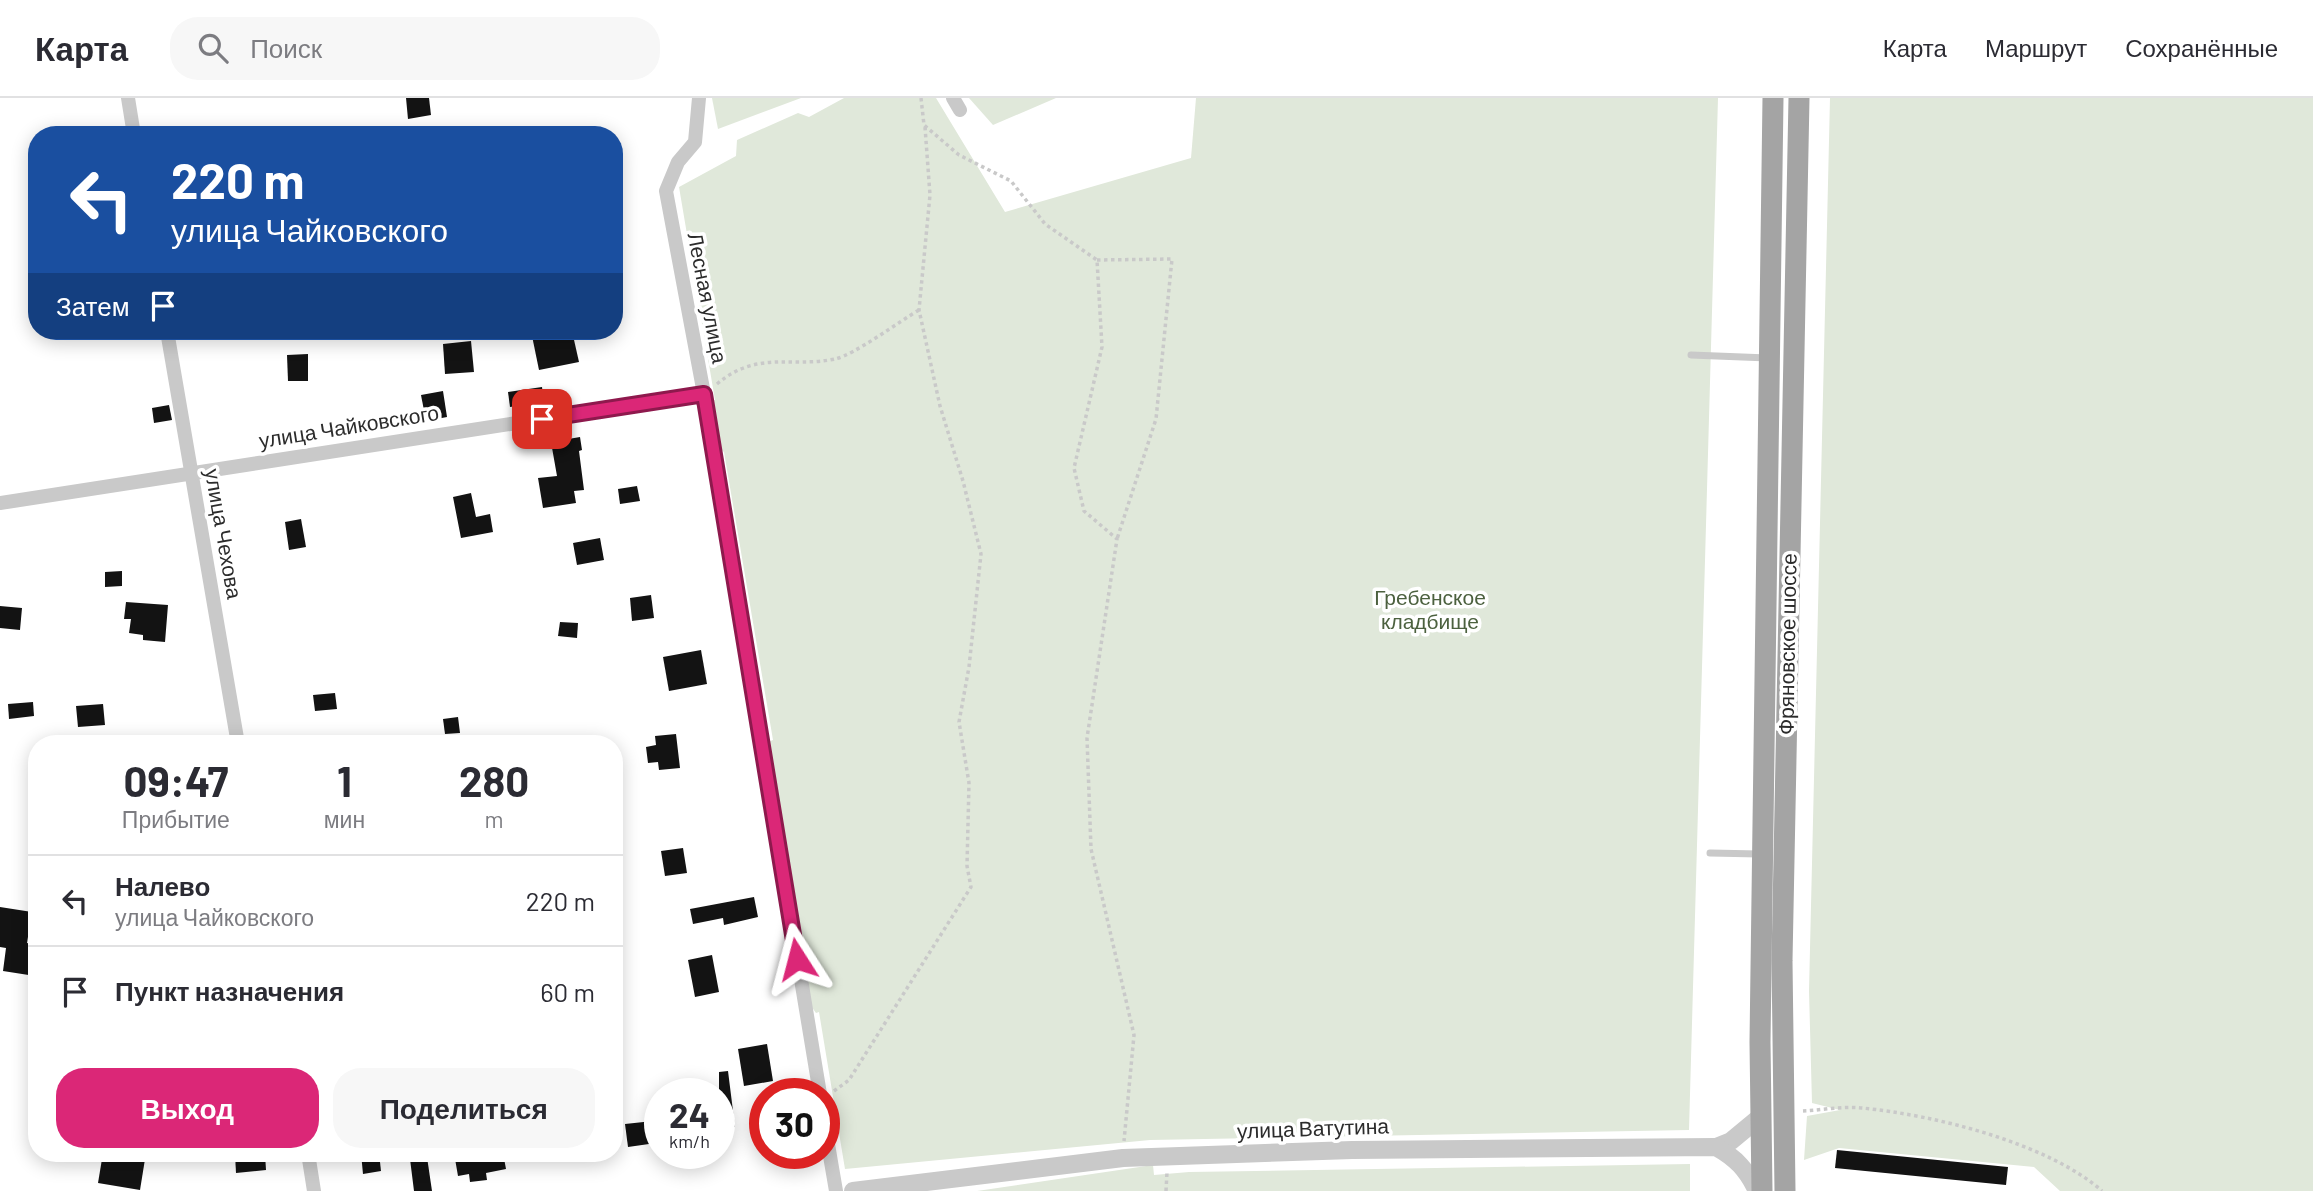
<!DOCTYPE html>
<html lang="ru">
<head>
<meta charset="utf-8">
<style>
  :root { --surface:#fff; --page:#f7f7f7; --text:#2b2b33; --muted:#7c7c81; --line:#e1e1e2; --accent:#db2777 }
  body { margin:0; font-family:Barlow,sans-serif; background:var(--page); color:var(--text); height:100vh; display:flex; flex-direction:column; font-size:26px; white-space:nowrap }
  * { box-sizing:border-box; margin:0 }
  p { font-size:23px; color:var(--muted) }
  .icon { flex:none; width:38px; height:38px; fill:none; stroke:currentColor; stroke-width:2; stroke-linecap:round; stroke-linejoin:round }
  .map { position:relative; flex:1; overflow:hidden }
  .side { position:absolute; left:28px; top:637px; width:595px; height:427px; display:flex; flex-direction:column; background:var(--surface); border-radius:28px; box-shadow:0 4px 18px #0003 }
  .side>* { flex:none }
  .banner { position:absolute; left:28px; top:28px; width:595px; height:214px; border-radius:28px; box-shadow:0 4px 18px #0003; background:#1a4fa0; color:#fff; overflow:hidden }
  .speed { position:absolute; left:644px; top:980px; display:flex; gap:14px; font-size:35px; font-weight:700; text-align:center }
  .speed>* { display:grid; place-content:center; width:91px; height:91px; border-radius:50%; background:var(--surface); box-shadow:0 4px 18px #0003; line-height:1 }
  .speed small { font-size:18px; font-weight:400 }
  .speed .limit { border:10px solid #d22; background:#fff; color:#111 }
  .pin { position:absolute; display:grid; place-items:center; width:60px; height:60px; color:#fff; margin:-30px; border-radius:14px; box-shadow:0 4px 10px #0006 }
  .me { position:absolute; width:77px; margin:-38px; rotate:351deg; stroke-linejoin:round; filter:drop-shadow(0 0 5px #0008) }
  .turn { display:flex; align-items:center; gap:24px; height:147px; padding:0 28px; font-size:32px }
  .turn .icon { width:91px; height:91px; stroke-width:2.5 }
  .turn b { display:block; font-size:49px; line-height:60px }
  .then { display:flex; align-items:center; height:66px; padding:0 28px; background:#0003; gap:14px; font-size:26px }
  .eta { display:flex; justify-content:space-evenly; align-items:center; height:119px; text-align:center }
  .eta b { font-size:42px; font-weight:700; line-height:49px }
  .primary-button { display:flex; gap:14px; margin-top:auto; padding:14px 28px }
  .primary-button a { flex:1; height:80px; border-radius:28px; background:var(--accent); color:#fff; font-size:28px; font-weight:700; line-height:80px; text-align:center }
  .primary-button a+a { background:var(--page); color:var(--text) }
  ul { padding:0; list-style:none }
  li { display:flex; align-items:center; gap:21px; height:91px; padding:0 28px; border-top:2px solid var(--line) }
  li div { flex:1 }
  li b { display:block; font-size:26px }
  li em { font-style:normal }
  header { display:flex; align-items:center; gap:42px; box-sizing:border-box; height:98px; padding:0 35px; background:var(--surface); border-bottom:2px solid var(--line) }
  header strong { font-size:33px }
  nav { display:flex; gap:38px; margin-inline-start:auto; font-size:24px }
  .search { width:490px; height:63px; background:var(--page); display:flex; align-items:center; gap:18px; box-sizing:border-box; padding:0 24px; border-radius:28px; color:var(--muted); font-size:26px }
  .map>svg:first-child { display:block }
</style>
</head>
<body>
<header>
<strong>Карта</strong>
<div class="search"><svg class="icon" aria-label="search" viewBox="0 0 24 24"><circle cx="10" cy="10" r="6"/><path d="M15 15l6 6"/></svg>Поиск</div>
<nav><a>Карта</a><a>Маршрут</a><a>Сохранённые</a></nav>
</header>
<div class="map">
<svg width="2313" height="1093" viewBox="0 0 2313 1093">
  <rect width="100%" height="100%" fill="#fff"/>
  <g fill="#e0e8da">
    <path d="M712 0H801L718 31Z"/>
    <path d="M844 0H936L1005 114 1191 60 1196 0H1718L1689 1032 1150 1042 845 1071 819 914 816 915 811 908 768 644 773 642 724 354 717 348 709 303 715 302 679 89 736 58 737 42 798 15 809 19Z"/>
    <path d="M969 0H1056L993 27Z"/>
    <path d="M1830 0H2313V1093H2060L2034 1069 1839 1050 1804 1062 1807 1018 1840 1012 1812 1005 1809 893Z"/>
    <path d="M1690 1066V1093H977L1153 1067 1154 1077 1189 1074Z"/>
  </g>
  <g fill="#131313">
    <path d="M406 0H429L431 17 408 21Z"/>
    <path d="M531 233H572L579 264 539 272Z"/>
    <path d="M471 243 474 274 445 276 443 246Z"/>
    <path d="M308 256V283H288L287 257Z"/>
    <path d="M542 289 544 304 510 309 508 294Z"/>
    <path d="M443 293 447 319 426 323 421 297Z"/>
    <path d="M169 307 172 322 154 325 152 310Z"/>
    <path d="M580 339 582 352 579 353 584 392 574 393 576 405 543 410 538 380 557 378 551 344Z"/>
    <path d="M637 388 640 403 620 406 618 391Z"/>
    <path d="M471 395 476 419 490 416 493 434 461 440 453 399Z"/>
    <path d="M301 421 306 449 289 452 285 424Z"/>
    <path d="M600 440 604 462 577 467 573 445Z"/>
    <path d="M122 473V488L105 489V474Z"/>
    <path d="M651 497 654 520 632 523 630 500Z"/>
    <path d="M126 504 168 507 165 544 143 542V537L129 535 131 521H124Z"/>
    <path d="M0 508 22 510 20 532 0 530Z"/>
    <path d="M560 524 578 525 577 540 558 538Z"/>
    <path d="M701 552 707 586 669 593 663 559Z"/>
    <path d="M335 595 337 611 315 613 313 597Z"/>
    <path d="M33 604 34 618 9 621 8 606Z"/>
    <path d="M103 606 105 627 78 629 76 608Z"/>
    <path d="M458 619 460 635 445 636 443 621Z"/>
    <path d="M676 636 680 670 659 672 658 664 648 665 646 649 656 647 655 638Z"/>
    <path d="M683 750 687 775 665 778 661 753Z"/>
    <path d="M754 799 758 819 724 827 723 820 693 826 690 811Z"/>
    <path d="M0 809 32 814 27 845 37 847 35 878 3 873 6 850 0 849Z"/>
    <path d="M712 857 719 894 695 899 688 862Z"/>
    <path d="M767 946 773 983 744 988 738 951Z"/>
    <path d="M728 973 735 1029 719 1031V974Z"/>
    <path d="M653 1023 656 1045 628 1049 625 1026Z"/>
    <path d="M1837 1052 2008 1069 2006 1087 1835 1070Z"/>
    <path d="M103 1055H146L140 1092 98 1085Z"/>
    <path d="M265 1055 266 1072 236 1075 235 1056Z"/>
    <path d="M361 1055H379L381 1073 363 1076Z"/>
    <path d="M454 1055H503L506 1071 486 1075 487 1082 470 1084 469 1076 458 1078Z"/>
    <path d="M427 1059 432 1093H414L410 1061Z"/>
  </g>
  <g fill="none" stroke-linecap="round" stroke-linejoin="round">
    <g stroke="#c9c9c9" stroke-width="3.5" stroke-dasharray="3.5 3.5" stroke-linecap="butt">
      <path d="M921 0 924 27 959 57 1011 83 1045 126 1097 162 1102 249 1074 370 1084 413 1117 441 1087 640 1091 751 1134 937 1124 1043"/>
      <path d="M1097 162 1172 161 1156 321 1117 441"/>
      <path d="M717 286C757 252 791 270 835 261 854 257 900 223 919 212"/>
      <path d="M834 993 849 982 971 789 967 768 969 685 959 624 969 569 981 456 963 383 940 308 919 212 930 97 925 29"/>
      <path d="M1803 1013C1822 1012 1843 1008 1862 1010 1934 1017 2048 1045 2102 1093"/>
      <path d="M1166 1093 1167 1074"/>
    </g>
    <g stroke="#c9c9c9" stroke-width="7">
      <path d="M1691 257 1768 260"/>
      <path d="M1710 755 1759 756"/>
    </g>
    <g stroke="#c9c9c9" stroke-width="14">
      <path d="M128 0 134 37"/>
      <path d="M699 0 695 44 678 64 666 93 704 296 820 996"/>
      <path d="M953 0 960 12"/>
      <path d="M167 233 238 646"/>
      <path d="M0 405 704 296"/>
      <path d="M824 1023 836 1093"/>
      <path d="M308 1055 314 1093"/>
    </g>
    <g stroke="#c9c9c9" stroke-width="18">
      <path d="M1716 1049 1731 1043 1760 1019"/>
      <path d="M853 1093 1123 1060 1352 1052 1716 1049C1736 1060 1747 1072 1757 1093"/>
    </g>
    <g stroke="#a4a4a4" stroke-width="21">
      <path d="M1762 1093 1760 944 1773 0"/>
      <path d="M1785 1093 1782 863 1799 0"/>
    </g>
  </g>
  <g fill="none" stroke-linecap="round" stroke-linejoin="round">
    <g stroke="#8e194d" stroke-width="18">
      <path id="route" d="M542 321 704 296 797 861"/>
    </g>
    <use href="#route" stroke="#db2777" stroke-width="12"/>
  </g>
  <g text-anchor="middle" stroke-width="7" stroke-linejoin="round" paint-order="stroke">
    <g font-size="21" fill="#2c2c2c" stroke="#fff">
      <text transform="translate(707 200) rotate(79)" y="7">Лесная улица</text>
      <text transform="translate(349 329) rotate(-9)" y="7">улица Чайковского</text>
      <text transform="translate(223 436) rotate(80)" y="7">улица Чехова</text>
      <text transform="translate(1788 546) rotate(-89)" y="7">Фряновское шоссе</text>
      <text transform="translate(1313 1031) rotate(-2)" y="7">улица Ватутина</text>
    </g>
    <g font-size="21" fill="#4c613f" stroke="#fff">
      <text x="1430" y="507">Гребенское<tspan x="1430" dy="24">кладбище</tspan></text>
    </g>
  </g>
</svg>
<div class="speed"><div>24<small>km/h</small></div><div class="limit">30</div></div>
<div class="pin" style="left:542px;top:321px;background:#d93025"><svg class="icon" aria-label="arrive" viewBox="0 0 24 24"><path d="M6 21V4h12l-3 4 3 4H6"/></svg></div>
<svg class="me" style="left:797px;top:861px" viewBox="-20 -20 40 40"><path d="M0-17L14 15 0 8-14 15z" fill="#db2777" stroke="#fff" stroke-width="4"/></svg>
<div class="banner">
<div class="turn"><svg class="icon" aria-label="left" viewBox="0 0 24 24"><path d="M17 20v-9H6M10 6l-5 5 5 5"/></svg><div><b>220 m</b>улица Чайковского</div></div>
<div class="then">Затем<svg class="icon" aria-label="arrive" viewBox="0 0 24 24"><path d="M6 21V4h12l-3 4 3 4H6"/></svg></div>
</div>
<section class="side">
<div class="eta">
<div><b>09:47</b><p>Прибытие</p></div>
<div><b>1</b><p>мин</p></div>
<div><b>280</b><p>m</p></div>
</div>
<ul>
<li><svg class="icon" aria-label="left" viewBox="0 0 24 24"><path d="M17 20v-9H6M10 6l-5 5 5 5"/></svg><div><b>Налево</b><p>улица Чайковского</p></div><em>220 m</em></li>
<li><svg class="icon" aria-label="arrive" viewBox="0 0 24 24"><path d="M6 21V4h12l-3 4 3 4H6"/></svg><div><b>Пункт назначения</b></div><em>60 m</em></li>
</ul>
<div class="primary-button"><a>Выход</a><a>Поделиться</a></div>
</section>
</div>
</body>
</html>
